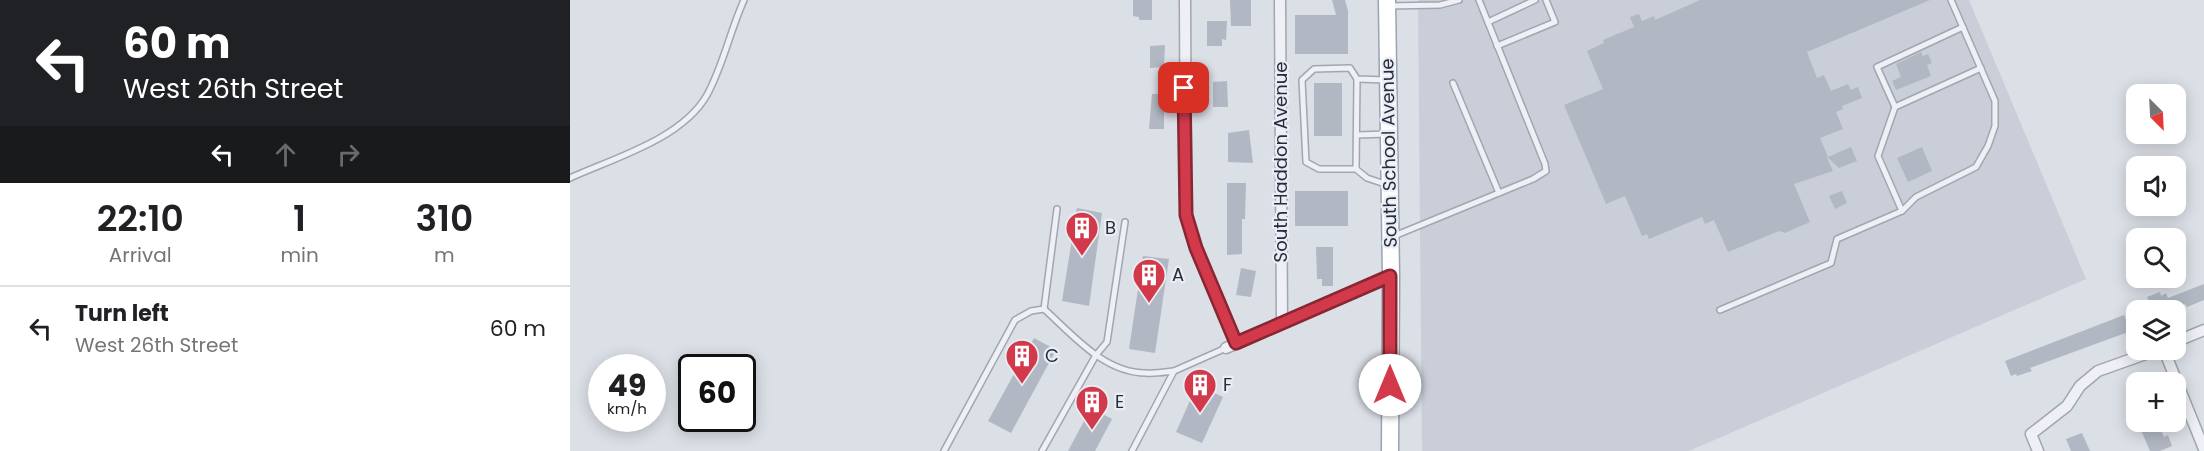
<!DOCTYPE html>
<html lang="en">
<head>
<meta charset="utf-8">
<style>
  :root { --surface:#fff; --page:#f6f6f6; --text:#202124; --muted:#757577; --line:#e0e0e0 }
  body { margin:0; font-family:Poppins,sans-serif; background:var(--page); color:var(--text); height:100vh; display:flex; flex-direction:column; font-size:22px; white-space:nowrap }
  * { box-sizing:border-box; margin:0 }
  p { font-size:20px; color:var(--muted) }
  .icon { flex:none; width:33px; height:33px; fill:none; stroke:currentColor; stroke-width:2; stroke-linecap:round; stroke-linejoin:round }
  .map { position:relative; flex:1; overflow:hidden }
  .sheet { display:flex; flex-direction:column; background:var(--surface); width:570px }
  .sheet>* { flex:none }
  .banner { background:#202124; color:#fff; overflow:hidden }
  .needle { width:39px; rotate:156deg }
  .tools { position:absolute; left:1556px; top:84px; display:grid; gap:12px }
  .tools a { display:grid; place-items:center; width:60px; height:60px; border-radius:12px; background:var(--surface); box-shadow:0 3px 15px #0003; font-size:30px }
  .speed { position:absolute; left:18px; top:354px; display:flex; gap:12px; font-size:30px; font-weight:700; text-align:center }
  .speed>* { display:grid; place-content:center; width:78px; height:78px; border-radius:50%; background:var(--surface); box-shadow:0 3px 15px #0003; line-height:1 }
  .speed small { font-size:15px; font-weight:400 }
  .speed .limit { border:3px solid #111; border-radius:9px; background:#fff; color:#111 }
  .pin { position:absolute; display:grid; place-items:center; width:51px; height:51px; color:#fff; margin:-26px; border-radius:12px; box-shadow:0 3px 9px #0006 }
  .me { position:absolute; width:66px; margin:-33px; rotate:0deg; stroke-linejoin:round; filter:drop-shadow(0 0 4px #0008) }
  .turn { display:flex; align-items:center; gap:21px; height:126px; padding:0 24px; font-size:27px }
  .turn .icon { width:78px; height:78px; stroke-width:2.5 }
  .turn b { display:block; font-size:42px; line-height:51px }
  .lanes { display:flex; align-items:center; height:57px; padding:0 24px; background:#0003; justify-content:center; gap:30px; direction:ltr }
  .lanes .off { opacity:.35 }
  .eta { display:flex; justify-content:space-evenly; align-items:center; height:102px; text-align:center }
  .eta b { font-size:36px; font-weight:600; line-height:42px }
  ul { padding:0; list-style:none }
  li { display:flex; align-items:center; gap:18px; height:84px; padding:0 24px; border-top:2px solid var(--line) }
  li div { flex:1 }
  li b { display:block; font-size:22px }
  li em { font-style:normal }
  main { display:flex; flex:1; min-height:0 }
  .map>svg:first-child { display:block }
</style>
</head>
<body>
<main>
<section class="sheet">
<div class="banner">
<div class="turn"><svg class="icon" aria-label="left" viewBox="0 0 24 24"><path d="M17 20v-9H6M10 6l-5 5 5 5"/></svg><div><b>60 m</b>West 26th Street</div></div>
<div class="lanes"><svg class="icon" aria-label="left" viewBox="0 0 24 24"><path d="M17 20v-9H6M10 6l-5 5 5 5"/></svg><svg class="icon off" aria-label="ahead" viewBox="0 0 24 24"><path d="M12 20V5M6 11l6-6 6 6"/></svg><svg class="icon off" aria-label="right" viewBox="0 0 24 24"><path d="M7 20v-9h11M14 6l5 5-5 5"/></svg></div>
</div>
<div class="eta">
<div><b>22:10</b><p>Arrival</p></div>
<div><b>1</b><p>min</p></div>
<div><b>310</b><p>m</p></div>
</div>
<ul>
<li><svg class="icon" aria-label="left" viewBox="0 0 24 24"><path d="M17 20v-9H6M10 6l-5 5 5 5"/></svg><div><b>Turn left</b><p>West 26th Street</p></div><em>60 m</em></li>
</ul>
</section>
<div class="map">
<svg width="1634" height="451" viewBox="0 0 1634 451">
  <rect width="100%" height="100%" fill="#dbdfe6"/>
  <path fill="#c9ced8" d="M848 0H1399L1516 279 1119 451H852Z"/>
  <g fill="#b2b8c3">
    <path d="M563 0H582V20H569V17L563 16Z"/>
    <path d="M660 0H681V26H661Z"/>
    <path d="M762 0H775L778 11V54H725V15H766Z"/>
    <path d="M1130 0H1360L1237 52 1247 78 1254 75 1261 91 1278 84 1281 90 1288 87 1292 98 1272 106 1273 109 1266 112 1273 129 1250 138 1258 157 1281 147 1287 161 1269 168 1256 156 1263 171 1224 184 1240 222 1215 233 1209 231 1158 252 1144 220 1135 224 1132 217 1079 239 1077 234 1072 236 1055 196 1036 204 994 105 1033 89 1017 51 1034 43 1033 40 1064 27 1060 17 1069 14 1072 21 1084 16 1085 20Z"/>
    <path d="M637 21H657L656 40 652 39V46H637Z"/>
    <path d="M595 45 594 67 580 68V46Z"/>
    <path d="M1351 52 1353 56 1358 54 1362 63 1357 65 1361 76 1326 90 1322 81 1331 77 1326 64Z"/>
    <path d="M657 81 658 107H643V82Z"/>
    <rect x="744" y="83" width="28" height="53"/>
    <path d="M582 94H594V129H579Z"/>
    <path d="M679 130 683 163 658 162V133Z"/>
    <path d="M1352 147 1362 171 1338 182 1327 158Z"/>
    <path d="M657 183H676L675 219H672V254L657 255Z"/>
    <rect x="725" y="191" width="53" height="35"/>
    <path d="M1272 191 1277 203 1265 209 1259 196Z"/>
    <path d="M507 208 532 213 519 306 492 301Z"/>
    <path d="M746 247H763V286H752V279H747Z"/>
    <path d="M573 256 599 259 585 353 559 349Z"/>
    <path d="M671 268 686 271 681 297 666 295Z"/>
    <path d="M1634 284V300L1617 307 1615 304 1599 310H1556L1579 301 1577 297 1590 292 1591 296 1596 293 1598 298Z"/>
    <path d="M1554 315 1561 331 1460 368 1462 371 1447 376 1446 374 1441 376 1435 361Z"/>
    <path d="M464 338 486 350 441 433 418 421Z"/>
    <path d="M627 385 653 397 632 443 606 432Z"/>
    <path d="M521 408 542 419 525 451H498Z"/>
    <path d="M1587 422 1594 437 1598 435 1602 446 1590 451H1580L1570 428Z"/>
    <path d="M1512 433 1520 451H1501L1496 439Z"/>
  </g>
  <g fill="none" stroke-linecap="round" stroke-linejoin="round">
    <g stroke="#a1a6b0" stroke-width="8">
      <g id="service">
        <path d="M819 6 870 5 889 0"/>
        <path d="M918 22 965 0"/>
        <path d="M927 46 985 22 976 0"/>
        <path d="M816 80 787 79 780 68 744 69 732 80 736 162 749 169H786L797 178 818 185"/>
        <path d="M883 83 929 193"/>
        <path d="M1325 107 1307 67 1393 27"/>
        <path d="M787 135 817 134"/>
        <path d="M786 169 787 79"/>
        <path d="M0 178C44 158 112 139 137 95 153 66 160 31 174 0"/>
        <path d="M1332 211 1308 156 1325 107 1411 68"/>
        <path d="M824 236 963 179 976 171 975 164 909 0"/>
        <path d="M474 309C503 335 534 373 576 373 585 374 595 372 604 371"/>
        <path d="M1150 310 1261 263 1267 239 1332 211 1346 197 1406 167 1418 146 1425 126V101L1381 0"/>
        <path d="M374 451 445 320 461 311 474 309 487 209"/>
        <path d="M472 451 526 355 537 342 555 222"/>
        <path d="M562 451 604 371 656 348"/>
      </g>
    </g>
    <g stroke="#a1a6b0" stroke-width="13">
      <g id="minor">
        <path d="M615 0 616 215 626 248 666 343"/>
        <path d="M710 0 712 323"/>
        <path d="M1605 342 1634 330"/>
        <path d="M656 348 821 276"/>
        <path d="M1594 350 1634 449"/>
        <path d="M1468 451 1461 434 1497 406 1510 386 1528 371 1587 350"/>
      </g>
    </g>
    <g stroke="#9aa3b2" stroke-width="19">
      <path id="primary" d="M817 0 821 276 820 451"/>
    </g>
    <use href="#service" stroke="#eef0f5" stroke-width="5"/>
    <use href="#minor" stroke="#eef0f5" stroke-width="10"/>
    <use href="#primary" stroke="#fff" stroke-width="16"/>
  </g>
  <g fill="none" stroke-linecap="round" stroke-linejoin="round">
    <g stroke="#882631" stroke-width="15">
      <path id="route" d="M614 88 616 215 626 248 666 343 820 276V385"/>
    </g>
    <use href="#route" stroke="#d23a4b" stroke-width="10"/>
  </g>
  <defs>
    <g id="building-pin" transform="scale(1.725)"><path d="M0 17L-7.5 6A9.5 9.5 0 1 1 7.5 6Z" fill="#d23a4b" stroke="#eaeef4"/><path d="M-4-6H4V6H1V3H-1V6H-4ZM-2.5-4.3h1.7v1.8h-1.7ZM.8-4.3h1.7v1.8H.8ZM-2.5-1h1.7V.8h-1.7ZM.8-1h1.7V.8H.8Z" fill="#fff"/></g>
  </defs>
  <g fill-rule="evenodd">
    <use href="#building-pin" x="512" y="228"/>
    <use href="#building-pin" x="579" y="275"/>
    <use href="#building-pin" x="452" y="356"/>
    <use href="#building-pin" x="630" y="385"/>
    <use href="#building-pin" x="522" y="402"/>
  </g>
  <g text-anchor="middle" stroke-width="4.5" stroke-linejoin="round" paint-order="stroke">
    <g font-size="18" fill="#252d3d" stroke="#eaeef4">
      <text transform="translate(819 153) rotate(-91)" y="6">South School Avenue</text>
      <text transform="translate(711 162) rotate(-90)" y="6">South Haddon Avenue</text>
    </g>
    <g font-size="18" fill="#252d3d" stroke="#eaeef4" text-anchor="start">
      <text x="535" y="234">B</text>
      <text x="602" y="281">A</text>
      <text x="475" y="362">C</text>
      <text x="653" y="391">F</text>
      <text x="545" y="408">E</text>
    </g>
  </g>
</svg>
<div class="tools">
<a><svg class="needle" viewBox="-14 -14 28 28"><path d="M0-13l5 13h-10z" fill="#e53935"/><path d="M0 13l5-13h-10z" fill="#757577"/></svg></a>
<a><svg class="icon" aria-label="sound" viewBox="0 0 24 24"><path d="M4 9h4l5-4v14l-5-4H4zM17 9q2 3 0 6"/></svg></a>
<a><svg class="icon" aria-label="search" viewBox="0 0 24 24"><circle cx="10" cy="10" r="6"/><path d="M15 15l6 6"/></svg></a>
<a><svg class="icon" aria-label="layers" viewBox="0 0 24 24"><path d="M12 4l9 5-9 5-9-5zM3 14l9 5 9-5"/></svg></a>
<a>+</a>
</div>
<div class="speed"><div>49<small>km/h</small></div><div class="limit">60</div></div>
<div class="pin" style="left:614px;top:88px;background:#d93025"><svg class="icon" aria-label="arrive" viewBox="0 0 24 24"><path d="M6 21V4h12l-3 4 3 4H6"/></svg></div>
<svg class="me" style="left:820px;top:385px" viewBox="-20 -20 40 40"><circle r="19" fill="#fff"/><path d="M0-13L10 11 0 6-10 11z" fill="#d23a4b"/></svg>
</div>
</main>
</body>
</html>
